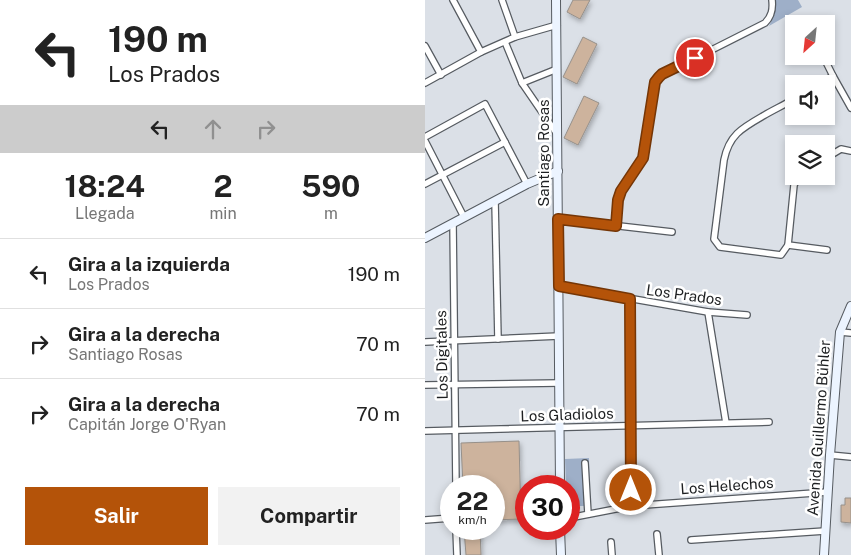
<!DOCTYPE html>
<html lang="es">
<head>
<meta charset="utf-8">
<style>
  :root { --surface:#fff; --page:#f2f2f2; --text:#222; --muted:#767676; --line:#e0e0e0; --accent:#b45309 }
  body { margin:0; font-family:"Public Sans",sans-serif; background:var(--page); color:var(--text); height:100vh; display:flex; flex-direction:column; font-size:19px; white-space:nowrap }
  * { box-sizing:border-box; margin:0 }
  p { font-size:16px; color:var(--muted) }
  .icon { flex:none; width:28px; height:28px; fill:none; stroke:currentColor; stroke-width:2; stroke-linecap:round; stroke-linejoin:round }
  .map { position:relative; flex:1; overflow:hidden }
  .panel { display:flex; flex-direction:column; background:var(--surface); width:425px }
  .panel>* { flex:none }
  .guide { background:#fff; color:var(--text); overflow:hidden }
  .needle { width:32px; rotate:207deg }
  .controls { position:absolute; left:360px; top:15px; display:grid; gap:10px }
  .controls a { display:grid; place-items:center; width:50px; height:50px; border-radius:0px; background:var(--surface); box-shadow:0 2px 8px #0003; font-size:25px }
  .speed { position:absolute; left:15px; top:475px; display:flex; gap:10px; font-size:25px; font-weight:700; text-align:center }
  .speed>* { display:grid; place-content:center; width:65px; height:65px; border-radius:50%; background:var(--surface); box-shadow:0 2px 8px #0003; line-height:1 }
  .speed small { font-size:12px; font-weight:400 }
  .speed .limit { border:8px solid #d22; background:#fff; color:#111 }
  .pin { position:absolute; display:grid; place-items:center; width:42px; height:42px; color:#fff; margin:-21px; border:2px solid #fff; border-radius:50%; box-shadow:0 1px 5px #0007 }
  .me { position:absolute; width:55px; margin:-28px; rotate:0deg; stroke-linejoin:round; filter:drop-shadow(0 0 4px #0008) }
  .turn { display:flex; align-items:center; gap:18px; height:105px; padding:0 25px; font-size:22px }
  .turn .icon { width:65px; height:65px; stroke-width:2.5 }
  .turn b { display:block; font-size:35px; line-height:42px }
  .lanes { display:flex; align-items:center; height:48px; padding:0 25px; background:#0003; justify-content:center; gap:25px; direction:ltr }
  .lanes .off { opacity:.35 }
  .eta { display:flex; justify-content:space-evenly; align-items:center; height:85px; text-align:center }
  .eta b { font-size:30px; font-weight:700; line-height:35px }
  .primary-button { display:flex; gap:10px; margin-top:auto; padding:10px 25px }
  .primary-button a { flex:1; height:58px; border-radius:0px; background:var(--accent); color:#fff; font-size:20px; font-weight:700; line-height:58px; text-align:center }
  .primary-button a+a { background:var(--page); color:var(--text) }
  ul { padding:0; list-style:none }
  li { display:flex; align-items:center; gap:15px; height:70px; padding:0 25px; border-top:1px solid var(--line) }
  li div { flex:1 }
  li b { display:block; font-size:19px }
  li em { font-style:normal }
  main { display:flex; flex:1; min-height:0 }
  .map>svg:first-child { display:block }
</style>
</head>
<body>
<main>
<section class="panel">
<div class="guide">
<div class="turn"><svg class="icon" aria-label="left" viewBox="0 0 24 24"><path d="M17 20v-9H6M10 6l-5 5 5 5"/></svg><div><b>190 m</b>Los Prados</div></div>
<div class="lanes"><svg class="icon" aria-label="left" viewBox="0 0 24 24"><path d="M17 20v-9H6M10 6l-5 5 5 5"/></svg><svg class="icon off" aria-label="ahead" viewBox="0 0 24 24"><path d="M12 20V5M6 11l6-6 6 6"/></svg><svg class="icon off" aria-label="right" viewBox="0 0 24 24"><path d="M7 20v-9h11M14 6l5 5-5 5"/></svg></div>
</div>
<div class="eta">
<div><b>18:24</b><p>Llegada</p></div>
<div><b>2</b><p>min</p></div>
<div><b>590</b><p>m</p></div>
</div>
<ul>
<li><svg class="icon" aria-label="left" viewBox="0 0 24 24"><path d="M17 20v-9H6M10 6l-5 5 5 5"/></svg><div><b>Gira a la izquierda</b><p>Los Prados</p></div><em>190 m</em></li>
<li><svg class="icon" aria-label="right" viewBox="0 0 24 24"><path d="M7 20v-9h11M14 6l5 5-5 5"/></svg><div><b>Gira a la derecha</b><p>Santiago Rosas</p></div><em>70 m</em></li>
<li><svg class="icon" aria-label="right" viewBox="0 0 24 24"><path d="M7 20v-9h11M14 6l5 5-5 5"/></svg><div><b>Gira a la derecha</b><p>Capitán Jorge O'Ryan</p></div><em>70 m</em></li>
</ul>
<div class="primary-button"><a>Salir</a><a>Compartir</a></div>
</section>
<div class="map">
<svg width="426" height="555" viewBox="0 0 426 555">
  <defs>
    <filter id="shadow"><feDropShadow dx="1.5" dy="3" stdDeviation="2.5" flood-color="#0004"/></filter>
  </defs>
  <rect width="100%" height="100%" fill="#dbe0e7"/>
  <g fill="#9eafc8">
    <path d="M350 0H373L377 7 344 26 350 13Z"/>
    <path d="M164 458 165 506H144V486H141L140 459Z"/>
  </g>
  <g fill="#cdb39d" stroke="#96908a" filter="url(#shadow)">
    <path d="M148 0H165L155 19 142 12Z"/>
    <path d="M158 37 172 44 152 84 138 77Z"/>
    <path d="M159 96 174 103 153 145 139 138Z"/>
    <path d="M94 441 96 519 69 520V486H38L36 443Z"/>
    <path d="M420 498H426V523L416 522V505H420Z"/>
    <path d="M39 529H55L56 555H41Z"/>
  </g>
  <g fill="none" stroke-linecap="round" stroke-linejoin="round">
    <g stroke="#565b61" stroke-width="8">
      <g id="street">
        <path d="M28 0 56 52"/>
        <path d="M77 0 90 37"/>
        <path d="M80 42 97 83 132 134"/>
        <path d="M0 46 16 75"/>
        <path d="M399 58 408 76"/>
        <path d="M0 83 56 52 90 37 132 25"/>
        <path d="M97 83 132 69"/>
        <path d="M395 84 408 76 426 108"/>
        <path d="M369 99C359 105 348 110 338 116 317 128 304 135 299 160L289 239 295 247 356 255 363 245 369 185 374 176"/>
        <path d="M0 137 60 104 102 184"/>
        <path d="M0 141 39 217"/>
        <path d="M401 158 416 149 426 151"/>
        <path d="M0 184 80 142"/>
        <path d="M70 201 73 339"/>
        <path d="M133 219 247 232"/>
        <path d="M28 223 31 486"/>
        <path d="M191 226 193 200 195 191 218 158 228 89 232 79 237 75 340 23C347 16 348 9 347 0"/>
        <path d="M363 245 402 250"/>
        <path d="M134 286 283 312 322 315"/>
        <path d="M205 299 206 506"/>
        <path d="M283 312 301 423"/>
        <path d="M415 332 426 333"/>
        <path d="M0 342 134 336"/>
        <path d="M0 385 134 383"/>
        <path d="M0 431 344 422"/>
        <path d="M405 455 426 457"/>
        <path d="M160 463 163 514"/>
        <path d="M144 518 206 506 403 492"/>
        <path d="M0 520 26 518"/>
        <path d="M31 529 32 555"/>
        <path d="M232 534 234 555"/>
        <path d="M266 540 400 531"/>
        <path d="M186 542 187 555"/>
      </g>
    </g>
    <g stroke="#565b61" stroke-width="10">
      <g id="secondary">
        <path d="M131 0 135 486"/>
        <path d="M0 238 102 184 133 171"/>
        <path d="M135 529 136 555"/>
        <path d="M399 555 405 455 415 332 426 306"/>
      </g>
    </g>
    <use href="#street" stroke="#fff" stroke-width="5.5"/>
    <use href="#secondary" stroke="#ecf4ff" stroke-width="8"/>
  </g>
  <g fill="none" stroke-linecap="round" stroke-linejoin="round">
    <g stroke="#753606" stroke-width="12">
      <path id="route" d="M206 490 205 299 134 286 133 219 191 226 193 200 196 191 218 158 230 82 234 77 237 74 270 58"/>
    </g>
    <use href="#route" stroke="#b45309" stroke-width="9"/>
  </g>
  <g text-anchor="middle" stroke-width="5" stroke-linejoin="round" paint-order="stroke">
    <g font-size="15" fill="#1e2022" stroke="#fff">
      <text transform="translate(119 153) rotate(-90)" y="5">Santiago Rosas</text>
      <text transform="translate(259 295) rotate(8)" y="5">Los Prados</text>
      <text transform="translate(17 355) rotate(-91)" y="5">Los Digitales</text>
      <text transform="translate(142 415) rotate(-2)" y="5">Los Gladiolos</text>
      <text transform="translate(394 428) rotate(-86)" y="5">Avenida Guillermo Bühler</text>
      <text transform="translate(302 486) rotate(-4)" y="5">Los Helechos</text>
    </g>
  </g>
</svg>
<div class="controls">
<a><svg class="needle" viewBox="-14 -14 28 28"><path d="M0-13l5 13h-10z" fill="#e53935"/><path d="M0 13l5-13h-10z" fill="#767676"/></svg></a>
<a><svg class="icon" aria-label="sound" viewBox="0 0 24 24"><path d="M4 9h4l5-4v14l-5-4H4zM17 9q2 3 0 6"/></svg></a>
<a><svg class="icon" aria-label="layers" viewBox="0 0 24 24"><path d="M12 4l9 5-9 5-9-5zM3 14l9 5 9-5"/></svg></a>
</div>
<div class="speed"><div>22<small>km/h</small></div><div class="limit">30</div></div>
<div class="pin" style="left:270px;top:58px;background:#d93025"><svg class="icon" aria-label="arrive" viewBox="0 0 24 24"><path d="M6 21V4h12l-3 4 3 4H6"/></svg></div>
<svg class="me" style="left:206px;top:490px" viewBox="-20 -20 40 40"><circle r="17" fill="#b45309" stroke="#fff" stroke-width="3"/><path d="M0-11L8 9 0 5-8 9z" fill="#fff"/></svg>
</div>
</main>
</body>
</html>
